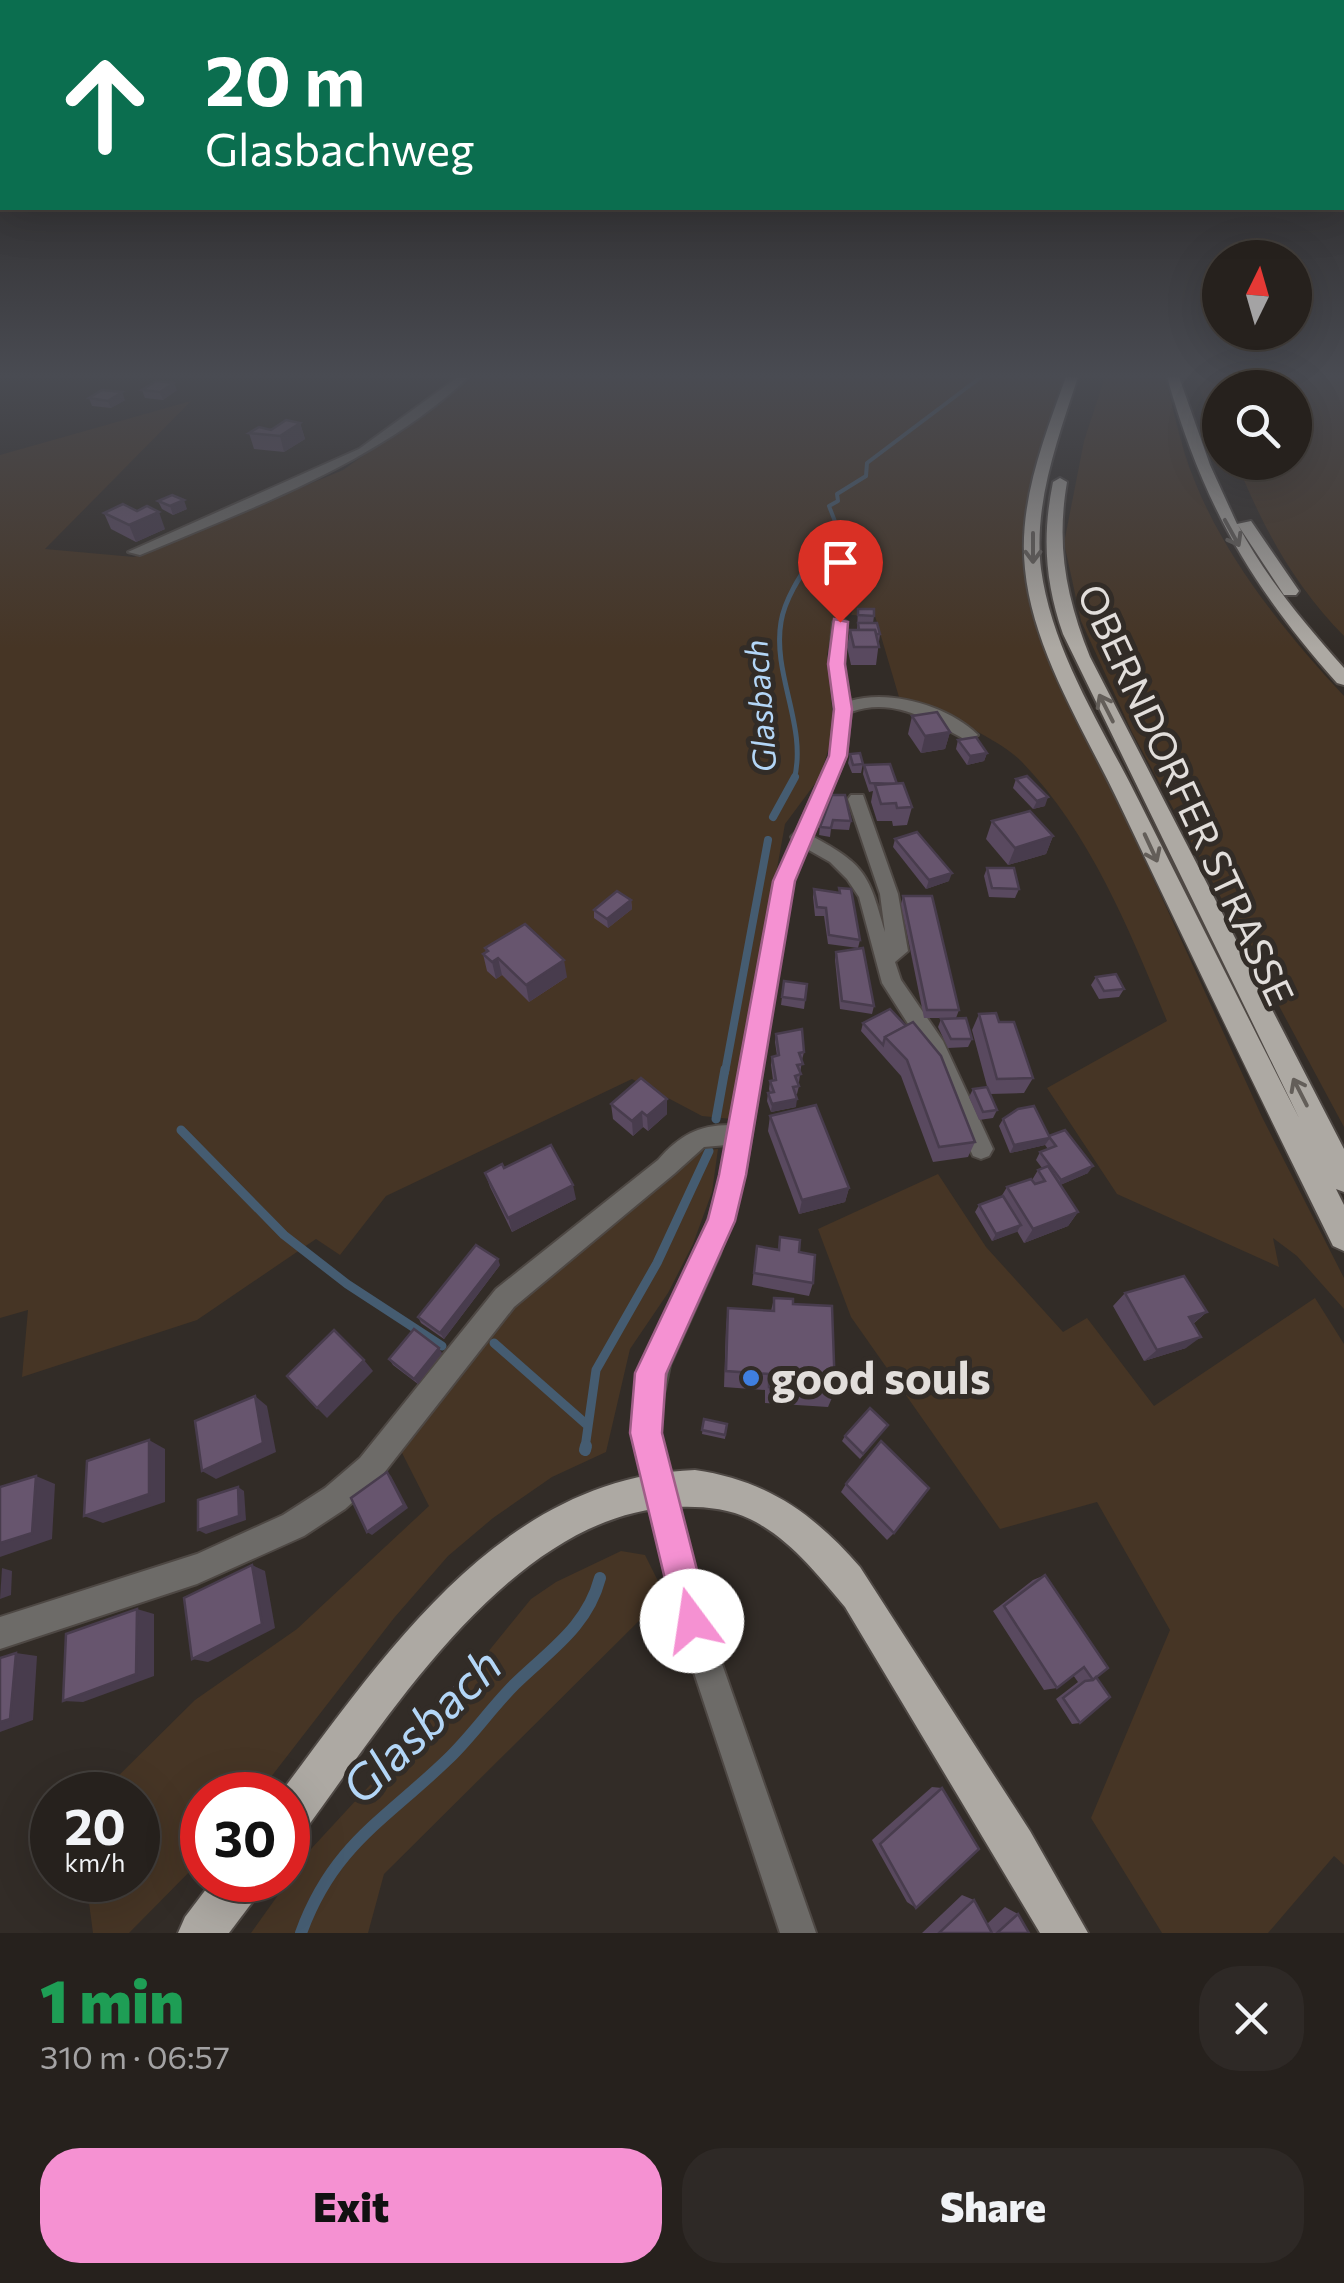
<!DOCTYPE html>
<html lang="en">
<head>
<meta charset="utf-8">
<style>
  :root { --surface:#26211d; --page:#2e2926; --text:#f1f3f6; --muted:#a4a3a4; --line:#423e3b; --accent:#f591d2 }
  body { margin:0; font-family:Commissioner,sans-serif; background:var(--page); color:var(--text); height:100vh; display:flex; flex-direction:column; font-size:38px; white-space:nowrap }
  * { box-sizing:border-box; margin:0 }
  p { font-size:32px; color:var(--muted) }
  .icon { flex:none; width:55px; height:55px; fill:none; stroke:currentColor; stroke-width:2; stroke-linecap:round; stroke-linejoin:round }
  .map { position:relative; height:1933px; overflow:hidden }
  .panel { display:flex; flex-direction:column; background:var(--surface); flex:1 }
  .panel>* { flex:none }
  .banner { position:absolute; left:0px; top:0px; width:1345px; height:210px; box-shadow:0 10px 40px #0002,0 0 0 2px var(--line); background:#0b6e4f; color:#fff; overflow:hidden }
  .needle { width:65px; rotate:5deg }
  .buttons { position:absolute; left:1202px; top:240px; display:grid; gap:20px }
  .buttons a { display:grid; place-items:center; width:110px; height:110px; border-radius:50%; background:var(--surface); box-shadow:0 10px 40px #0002,0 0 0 2px var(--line); font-size:50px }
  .speed { position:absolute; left:30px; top:1772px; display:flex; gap:20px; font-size:50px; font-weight:700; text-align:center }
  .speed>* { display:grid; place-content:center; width:130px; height:130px; border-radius:50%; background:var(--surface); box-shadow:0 10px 40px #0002,0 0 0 2px var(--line); line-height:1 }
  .speed small { font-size:25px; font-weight:400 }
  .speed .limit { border:15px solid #d22; background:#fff; color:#111 }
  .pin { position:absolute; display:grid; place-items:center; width:85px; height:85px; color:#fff; margin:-102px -42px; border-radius:50% 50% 50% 0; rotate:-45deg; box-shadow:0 0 10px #0007 }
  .pin .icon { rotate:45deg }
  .me { position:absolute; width:110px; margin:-55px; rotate:346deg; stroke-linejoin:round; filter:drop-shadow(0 0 8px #0008) }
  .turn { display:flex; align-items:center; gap:35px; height:210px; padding:0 40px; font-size:45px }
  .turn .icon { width:130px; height:130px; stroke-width:2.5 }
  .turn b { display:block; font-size:70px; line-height:85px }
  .round { display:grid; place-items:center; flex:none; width:105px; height:105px; border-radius:40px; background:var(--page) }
  .overview { display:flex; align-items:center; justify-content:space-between; height:170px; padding:0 40px }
  h1 { font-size:60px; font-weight:800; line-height:75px; color:#1e9e55 }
  .cta { display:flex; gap:20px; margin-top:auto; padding:20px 40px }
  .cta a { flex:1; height:115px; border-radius:40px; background:var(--accent); color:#111; font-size:40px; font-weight:800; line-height:115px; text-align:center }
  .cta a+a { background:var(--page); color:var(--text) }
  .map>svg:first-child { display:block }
</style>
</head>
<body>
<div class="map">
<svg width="1344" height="1933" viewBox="0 0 1344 1933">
  <rect width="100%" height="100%" fill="#322c27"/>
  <g fill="#463525">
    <path d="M474 377H1064C1035 465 1012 529 1036 622L1262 1117 1344 1278V1309L1297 1256 1273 1238 1279 1267 1117 1194 1047 1088 1167 1021C1130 931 1090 832 1021 761 997 737 932 709 899 697L875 616 851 615 873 558 862 555 830 637 827 655 833 719 829 747 820 777 785 824 732 1119 702 1116 632 1079 386 1196 340 1255 316 1239 197 1320 22 1377 28 1310 0 1318V455L191 401 45 549 134 557 343 470Z"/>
    <path d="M1105 377 1166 379C1172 404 1177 429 1185 454 1213 544 1280 627 1344 696V1127L1132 732 1081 621 1064 543 1084 441Z"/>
    <path d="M1196 377H1257L1251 387 1220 388V448Z"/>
    <path d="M1272 377H1344V636C1295 587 1262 526 1237 463L1295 462V388L1265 387Z"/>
    <path d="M718 1149 712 1192 693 1244 668 1293 630 1349 606 1452 552 1477 493 1518 448 1556 394 1618 257 1795H202V1859L129 1933H93L86 1880H138V1795H99L195 1700 297 1629 429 1506 400 1449 511 1306 692 1151Z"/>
    <path d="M938 1174 986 1247 1063 1332 1087 1318 1154 1406 1315 1298 1344 1344V1865L1334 1856 1268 1933H1162L1091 1818 1170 1630 1097 1502 1000 1529 851 1317 818 1229Z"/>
    <path d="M621 1551 645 1555 658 1581V1602L384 1874 368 1933H251L311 1849 442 1707 468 1692 462 1684 531 1599 556 1582Z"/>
  </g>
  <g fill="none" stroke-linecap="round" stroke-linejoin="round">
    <path stroke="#455c71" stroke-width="4" d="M815 554 836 524 829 506 838 501 837 494 866 476 867 463 981 377"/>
    <path stroke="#455c71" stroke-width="5" d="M794 780C808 727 772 675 781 622 785 597 803 572 817 551"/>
    <g stroke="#455c71" stroke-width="8">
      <path d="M773 817 795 777"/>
      <path d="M725 1072 768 840"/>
    </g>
    <g stroke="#455c71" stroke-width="9">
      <path d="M716 1119 725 1069"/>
      <path d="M181 1130 284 1235 347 1284 442 1346"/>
      <path d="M494 1343 586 1424"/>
      <path d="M585 1448 596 1370 657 1263 709 1151"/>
    </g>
    <g stroke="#455c71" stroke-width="12">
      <path d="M585 1450 586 1446"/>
      <path d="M301 1933C333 1845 385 1820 448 1759 472 1736 491 1708 515 1684 550 1650 587 1627 600 1578"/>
    </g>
    <g stroke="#4e4844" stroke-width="4">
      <g id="minor">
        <path d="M458 377H469C377 463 254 507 140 555L128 552 359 449Z"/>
        <path d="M840 618 847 622 843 664 850 701C890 689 948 706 978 735L970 740 964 739C928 719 892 697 851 712L846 756 812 836C866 865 869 875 885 932L880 894 848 799 851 795H863L898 894 908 951 895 962 901 980 943 1041 993 1149 989 1156 981 1159 973 1156 926 1052 882 983 859 897 847 879 830 862 807 849 793 881 745 1175 720 1254 670 1365 661 1408 660 1433 707 1621 816 1933H780L677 1621 632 1433C636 1359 669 1315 697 1250 711 1216 720 1181 727 1145L704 1147 674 1174 514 1307 380 1478 345 1509 304 1536 197 1584 0 1649V1617L197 1554 283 1515 325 1488 360 1458 496 1289 658 1160C679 1136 698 1125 730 1125L775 881 793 840 791 837 796 832 830 756 835 709 829 664 833 622Z"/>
      </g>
    </g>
    <g stroke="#4e4844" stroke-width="4">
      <g id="primary">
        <path d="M1066 377H1078C1058 438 1033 504 1041 569 1052 651 1102 727 1138 799 1192 906 1245 1012 1299 1118L1063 634C1045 582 1042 536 1053 482L1060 478 1067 482C1056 546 1066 597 1090 657L1344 1149V1192L1336 1189 1344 1205V1251L1333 1246 1306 1191C1242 1061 1180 931 1118 801 1083 728 1033 650 1025 569 1018 503 1044 438 1066 377Z"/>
        <path d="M1167 377H1179L1210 465 1237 524 1251 521 1299 591 1296 595H1284L1238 525C1266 578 1304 623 1344 668V685L1337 683C1250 585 1203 504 1167 377Z"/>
        <path d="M695 1470C766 1480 814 1514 860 1567L1030 1831 1088 1933H1040L845 1607C818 1575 789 1538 750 1519 727 1508 701 1506 676 1507 513 1513 390 1715 303 1833L288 1839V1795H279C385 1654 501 1477 695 1470Z"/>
        <path d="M213 1880H263L257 1896 229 1933H178L185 1917Z"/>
      </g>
    </g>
    <use href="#minor" fill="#6d6b68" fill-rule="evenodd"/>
    <use href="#primary" fill="#ada9a3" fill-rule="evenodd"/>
  </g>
  <g fill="#59495f">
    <path d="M142 390H177L163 400 145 398Z"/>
    <path d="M89 398 125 400 111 408 92 406Z"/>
    <path d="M300 423 305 439 284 452 254 449 249 433Z"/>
    <path d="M158 501 187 509 173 515 162 509Z"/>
    <path d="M137 511 165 529 136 542 111 529 104 513Z"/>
    <path d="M858 609 874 616 873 623 880 634 876 665H851L847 647 850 630H857Z"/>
    <path d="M912 716 950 732 945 749 921 753 908 734Z"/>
    <path d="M958 740 987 753 984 761 967 765 956 749Z"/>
    <path d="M850 754 863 764 861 773H852L848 763Z"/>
    <path d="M864 765 897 784 912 807 907 825 893 826 892 821H877L871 802 873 791 869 792 863 774Z"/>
    <path d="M1016 779 1045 806 1033 809 1013 788Z"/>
    <path d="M832 795 851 821 849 830 831 829 830 837 819 835 820 827Z"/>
    <path d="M992 821 1053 836 1046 854 1008 865 986 839Z"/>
    <path d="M895 839 949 881 926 889 893 847Z"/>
    <path d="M987 868 1019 889 1015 898 989 897 984 876Z"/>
    <path d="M839 888 860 940 858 948 828 944 824 916H815L813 897 814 889 839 893Z"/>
    <path d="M903 896 959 1010 956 1018H924L901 904Z"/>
    <path d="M631 900 632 909 608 928 594 918V910Z"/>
    <path d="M485 948 567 977 529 1002 502 975 496 979 487 971 483 954 486 952Z"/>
    <path d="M836 952 874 1006 872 1014 840 1009 835 960Z"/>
    <path d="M1096 977 1124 989 1119 997 1099 999 1091 985Z"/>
    <path d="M784 981 807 984 804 1009 781 1005Z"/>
    <path d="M890 1009 975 1142 968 1157 933 1162 901 1076 861 1031 863 1023Z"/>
    <path d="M979 1014 999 1022 1033 1078 1024 1093 990 1094 997 1110 993 1118 979 1120 969 1097 973 1089 988 1090 972 1030Z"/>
    <path d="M941 1019 972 1039 968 1047 948 1048 938 1027Z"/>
    <path d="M776 1034 804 1052 802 1060 799 1082 798 1083 799 1086 797 1094H796V1107L771 1112 767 1101 768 1093H770L769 1089 770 1081 773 1080 771 1065 772 1057 777 1056 775 1042Z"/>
    <path d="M667 1099V1114L648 1131 643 1127 633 1136 613 1119 611 1104Z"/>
    <path d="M770 1116 849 1188 845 1202 799 1214 768 1131Z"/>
    <path d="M1003 1119 1049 1136 1088 1173 1060 1185 1078 1212 1068 1226 1024 1243 1017 1231 992 1241 975 1212 979 1205 1001 1197 1007 1187 1032 1180 1038 1170 1042 1168 1036 1160 1040 1152 1048 1149 1045 1145 1010 1153 999 1126Z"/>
    <path d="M504 1168 576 1199 512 1232 490 1187 485 1173Z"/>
    <path d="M780 1237 799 1252 813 1283 809 1296 752 1285 757 1246 778 1249Z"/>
    <path d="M500 1265 444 1339 421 1323 418 1317Z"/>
    <path d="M1125 1293 1207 1312 1193 1324 1186 1348 1144 1361 1113 1306Z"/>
    <path d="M774 1298 793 1304 835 1391 828 1407 765 1403V1390L724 1387 726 1326 728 1308 771 1311Z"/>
    <path d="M442 1353 418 1384 393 1365 389 1359Z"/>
    <path d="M704 1419 727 1424 725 1439 702 1434Z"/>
    <path d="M884 1430 860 1459 842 1441 845 1436Z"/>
    <path d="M846 1484 894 1533 887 1540 841 1492Z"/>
    <path d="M1045 1575 1096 1677 1080 1723 1072 1724 1056 1699 1078 1682 1073 1675 1057 1688 1044 1690 993 1611 1033 1580Z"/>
    <path d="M932 1787 942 1788 916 1908 907 1902 872 1840Z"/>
    <path d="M962 1895 974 1900 987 1924 1005 1907 1018 1914 1029 1933H922Z"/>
  </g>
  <g fill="#483c4d">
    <path d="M174 383 177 390 163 400 160 392Z"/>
    <path d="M122 392 125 400 111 408 108 401Z"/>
    <path d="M300 423 305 439 284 452 280 436Z"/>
    <path d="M184 500 187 509 173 515 170 506Z"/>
    <path d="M159 512 165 529 136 542 129 525Z"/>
    <path d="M950 732 945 749 921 753 925 736Z"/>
    <path d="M987 753 984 761 967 765 970 756Z"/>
    <path d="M1048 797 1045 806 1033 809 1037 801Z"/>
    <path d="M1053 836 1046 854 1008 865 1015 848Z"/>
    <path d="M952 873 949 881 926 889 929 880Z"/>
    <path d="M631 900 632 909 608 928 607 919Z"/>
    <path d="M498 958 502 975 496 979 492 962Z"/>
    <path d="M564 960 567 977 529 1002 526 985Z"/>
    <path d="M667 1099V1114L648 1131 647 1116Z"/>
    <path d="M797 1099 796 1107 771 1112 772 1104Z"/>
    <path d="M642 1112 643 1127 633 1136 632 1121Z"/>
    <path d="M1050 1138 1045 1145 1010 1153 1014 1145Z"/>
    <path d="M1093 1166 1088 1173 1056 1187 1061 1180Z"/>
    <path d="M573 1185 576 1199 512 1232 508 1218Z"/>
    <path d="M849 1188 845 1202 799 1214 802 1200Z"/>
    <path d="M1078 1212 1068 1226 1024 1243 1033 1229Z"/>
    <path d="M1021 1225 1017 1232 992 1241 996 1234Z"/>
    <path d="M498 1259 500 1265 444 1339 440 1333Z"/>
    <path d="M1207 1312 1192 1324 1189 1317Z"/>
    <path d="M1201 1337 1186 1348 1144 1361 1157 1350Z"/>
    <path d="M439 1348 442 1353 418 1384 414 1379Z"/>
    <path d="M364 1360 373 1371 327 1418 317 1408Z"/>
    <path d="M255 1396 267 1406 276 1452 216 1479 202 1471Z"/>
    <path d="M149 1440 165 1449V1502L103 1523 84 1516Z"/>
    <path d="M387 1472 391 1476 408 1508 372 1535 367 1532Z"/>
    <path d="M36 1476 55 1484 52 1539 0 1557V1543Z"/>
    <path d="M238 1487 244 1491 246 1520 206 1534 198 1530Z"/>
    <path d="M252 1565 265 1571 275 1628 208 1662 192 1659Z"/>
    <path d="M2 1568 12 1571 11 1595 0 1599Z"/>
    <path d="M137 1609 154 1614V1676L83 1702 63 1701Z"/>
    <path d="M16 1653 37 1656 33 1720 0 1732V1722Z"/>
    <path d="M458 1683 462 1684 468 1692 449 1715 445 1714Z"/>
  </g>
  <g fill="#67556e" stroke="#483c4d" stroke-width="2.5">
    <path d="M156 381 174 383 160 392 142 390Z"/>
    <path d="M102 390 122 392 108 401 89 398Z"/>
    <path d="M286 420 300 423 280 436 249 433 259 427 271 430Z"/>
    <path d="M172 495 184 500 170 506 158 501Z"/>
    <path d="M123 504 137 511 147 506 159 512 129 525 104 513Z"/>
    <path d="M858 609H874V616L858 615Z"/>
    <path d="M858 623H877L880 634H876L875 630H859Z"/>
    <path d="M850 630H875L879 647H854Z"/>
    <path d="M937 712 950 732 925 736 912 716Z"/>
    <path d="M976 737 987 753 970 756 958 740Z"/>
    <path d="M860 753 863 764 853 765 850 754Z"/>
    <path d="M890 764 897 784 870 783 864 765Z"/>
    <path d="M1027 776 1048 797 1037 801 1016 779Z"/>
    <path d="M903 783 912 807 897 808 896 803 881 804 875 785Z"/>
    <path d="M832 795H845L851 821 833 820 831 828 820 827Z"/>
    <path d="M1030 811 1053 836 1015 848 992 821Z"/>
    <path d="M917 832 952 873 929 880 895 839Z"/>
    <path d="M987 868H1014L1019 889 992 888Z"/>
    <path d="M839 888 851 889 860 940 829 935 826 908 817 907 814 889 840 893Z"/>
    <path d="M617 891 631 900 607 919 594 910Z"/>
    <path d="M903 896H932L959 1010H927Z"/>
    <path d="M525 924 564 960 526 985 498 958 492 962 483 954 488 951 485 948Z"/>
    <path d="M863 948 874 1006 842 1001 836 952Z"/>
    <path d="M1116 974 1124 989 1104 991 1096 977Z"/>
    <path d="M784 981 807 984 805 1000 782 997Z"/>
    <path d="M890 1009 906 1026 885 1037 883 1045 863 1023Z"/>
    <path d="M996 1013 999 1022H1014L1033 1078 997 1079 979 1014Z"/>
    <path d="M966 1018 972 1039H951L941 1019Z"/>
    <path d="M913 1022 941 1056 975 1142 939 1147 907 1060 885 1037Z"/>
    <path d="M802 1029 804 1052 799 1053 803 1064 797 1065 801 1074 795 1076 799 1086 793 1087 797 1099 772 1104 768 1093 774 1092 770 1081 776 1080 772 1057 779 1055 776 1034Z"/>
    <path d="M641 1078 667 1099 647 1116 642 1112 632 1121 611 1104Z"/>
    <path d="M987 1087 997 1110 983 1112 973 1089Z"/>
    <path d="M816 1105 849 1188 802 1200 770 1116Z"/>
    <path d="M1034 1106 1049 1136 1065 1130 1093 1166 1061 1180 1040 1152 1056 1146 1050 1138 1014 1145 1003 1119 1018 1109Z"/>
    <path d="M551 1145 573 1185 508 1218 485 1173 502 1164 504 1168Z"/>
    <path d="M1048 1166 1078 1212 1033 1229 1007 1187 1031 1179 1035 1184 1045 1181 1038 1170Z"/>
    <path d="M1003 1196 1021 1225 996 1234 979 1205Z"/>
    <path d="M780 1237 800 1240 799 1252 815 1255 813 1283 754 1273 757 1246 779 1250Z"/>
    <path d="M476 1245 498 1259 440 1333 418 1317Z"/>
    <path d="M1184 1276 1207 1312 1189 1317 1201 1337 1157 1350 1125 1293Z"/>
    <path d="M774 1298 793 1299V1304L832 1306 835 1391 769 1387V1374L726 1371 728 1308 774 1311Z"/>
    <path d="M414 1329 439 1348 414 1379 389 1359Z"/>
    <path d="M334 1330 364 1360 317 1408 287 1376Z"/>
    <path d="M255 1396 263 1443 202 1471 195 1421Z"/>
    <path d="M870 1408 888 1425 863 1454 845 1436Z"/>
    <path d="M704 1419 727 1424 725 1435 702 1430Z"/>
    <path d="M149 1440V1494L84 1516 87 1461Z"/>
    <path d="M881 1441 929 1488 894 1533 846 1484Z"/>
    <path d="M387 1472 404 1505 367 1532 351 1498Z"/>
    <path d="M36 1476 32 1533 0 1543V1487Z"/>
    <path d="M238 1487 239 1516 198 1530V1500Z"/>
    <path d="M252 1565 262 1624 192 1659 184 1598Z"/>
    <path d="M1045 1575 1108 1668 1093 1680 1084 1667 1057 1688 1004 1606Z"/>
    <path d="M137 1609 136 1674 63 1701 66 1634Z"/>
    <path d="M16 1653 10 1719 0 1722V1658Z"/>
    <path d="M1096 1677 1110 1697 1080 1723 1063 1698 1085 1681 1093 1680Z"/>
    <path d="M458 1683 464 1692 445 1714 438 1706Z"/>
    <path d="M942 1788 979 1849 916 1908 880 1844Z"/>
    <path d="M974 1900 992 1933H939Z"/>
    <path d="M1018 1914 1029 1933H997Z"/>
  </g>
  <defs><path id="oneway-shaft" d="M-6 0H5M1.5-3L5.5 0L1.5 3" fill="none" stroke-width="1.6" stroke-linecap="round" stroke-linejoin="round" transform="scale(2.5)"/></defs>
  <g stroke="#635e59">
    <use href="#oneway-shaft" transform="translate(1232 533) rotate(61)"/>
    <use href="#oneway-shaft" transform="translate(1033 548) rotate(90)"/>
    <use href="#oneway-shaft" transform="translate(1106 708) rotate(-117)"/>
    <use href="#oneway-shaft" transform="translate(1151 848) rotate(65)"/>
    <use href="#oneway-shaft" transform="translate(1300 1092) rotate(-117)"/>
  </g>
  <linearGradient id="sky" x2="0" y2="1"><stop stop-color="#1c1815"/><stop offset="0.58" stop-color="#494b52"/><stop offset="1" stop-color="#494b52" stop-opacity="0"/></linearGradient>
  <rect width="1344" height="648" fill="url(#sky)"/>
  <path fill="#f591d2" stroke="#9f5e88" stroke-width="2.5" d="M834 619 848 622 845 664 852 709 847 756 795 881 746 1175 735 1221 666 1374 662 1433 710 1621 705 1633 692 1638 680 1633 675 1621 630 1433 635 1373 708 1219 719 1175 773 881 829 756 834 709 828 664Z"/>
  <circle fill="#3f7fe0" stroke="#322c27" stroke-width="4" cx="751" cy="1378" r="10"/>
  <g text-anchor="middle" stroke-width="10" stroke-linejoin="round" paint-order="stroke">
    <g font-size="32" font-style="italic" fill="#b3d6f7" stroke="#322c27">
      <text transform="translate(761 706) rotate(-94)" y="11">Glasbach</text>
    </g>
    <g font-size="38" fill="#e2dedb" stroke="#322c27">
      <text transform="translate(1185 795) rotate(65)" y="13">OBERNDORFER STRASSE</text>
    </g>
    <g font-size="45" font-weight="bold" fill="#e2dedb" stroke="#322c27" text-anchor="start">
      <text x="771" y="1394">good souls</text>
    </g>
    <g font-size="48" font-style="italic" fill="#b3d6f7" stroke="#322c27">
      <text transform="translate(422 1726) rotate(-44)" y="17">Glasbach</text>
    </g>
  </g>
</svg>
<div class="buttons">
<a><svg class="needle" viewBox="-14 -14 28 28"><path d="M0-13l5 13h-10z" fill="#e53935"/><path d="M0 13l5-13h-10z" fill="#a4a3a4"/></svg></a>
<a><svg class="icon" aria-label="search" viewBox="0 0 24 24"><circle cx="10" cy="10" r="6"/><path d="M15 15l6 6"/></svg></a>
</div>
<div class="speed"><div>20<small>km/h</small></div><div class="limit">30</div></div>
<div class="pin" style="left:840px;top:622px;background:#d93025"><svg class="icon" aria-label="arrive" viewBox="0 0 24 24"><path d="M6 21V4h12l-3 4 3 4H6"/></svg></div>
<svg class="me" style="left:692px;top:1621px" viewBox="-20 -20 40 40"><circle r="19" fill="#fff"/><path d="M0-13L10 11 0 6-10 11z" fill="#f591d2"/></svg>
<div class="banner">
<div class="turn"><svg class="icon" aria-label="ahead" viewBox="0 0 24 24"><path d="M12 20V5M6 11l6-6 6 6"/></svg><div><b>20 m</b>Glasbachweg</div></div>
</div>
</div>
<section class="panel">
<div class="overview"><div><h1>1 min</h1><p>310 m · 06:57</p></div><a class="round"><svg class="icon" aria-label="close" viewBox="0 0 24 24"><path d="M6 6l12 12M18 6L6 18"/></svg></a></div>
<div class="cta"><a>Exit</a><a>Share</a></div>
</section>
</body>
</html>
